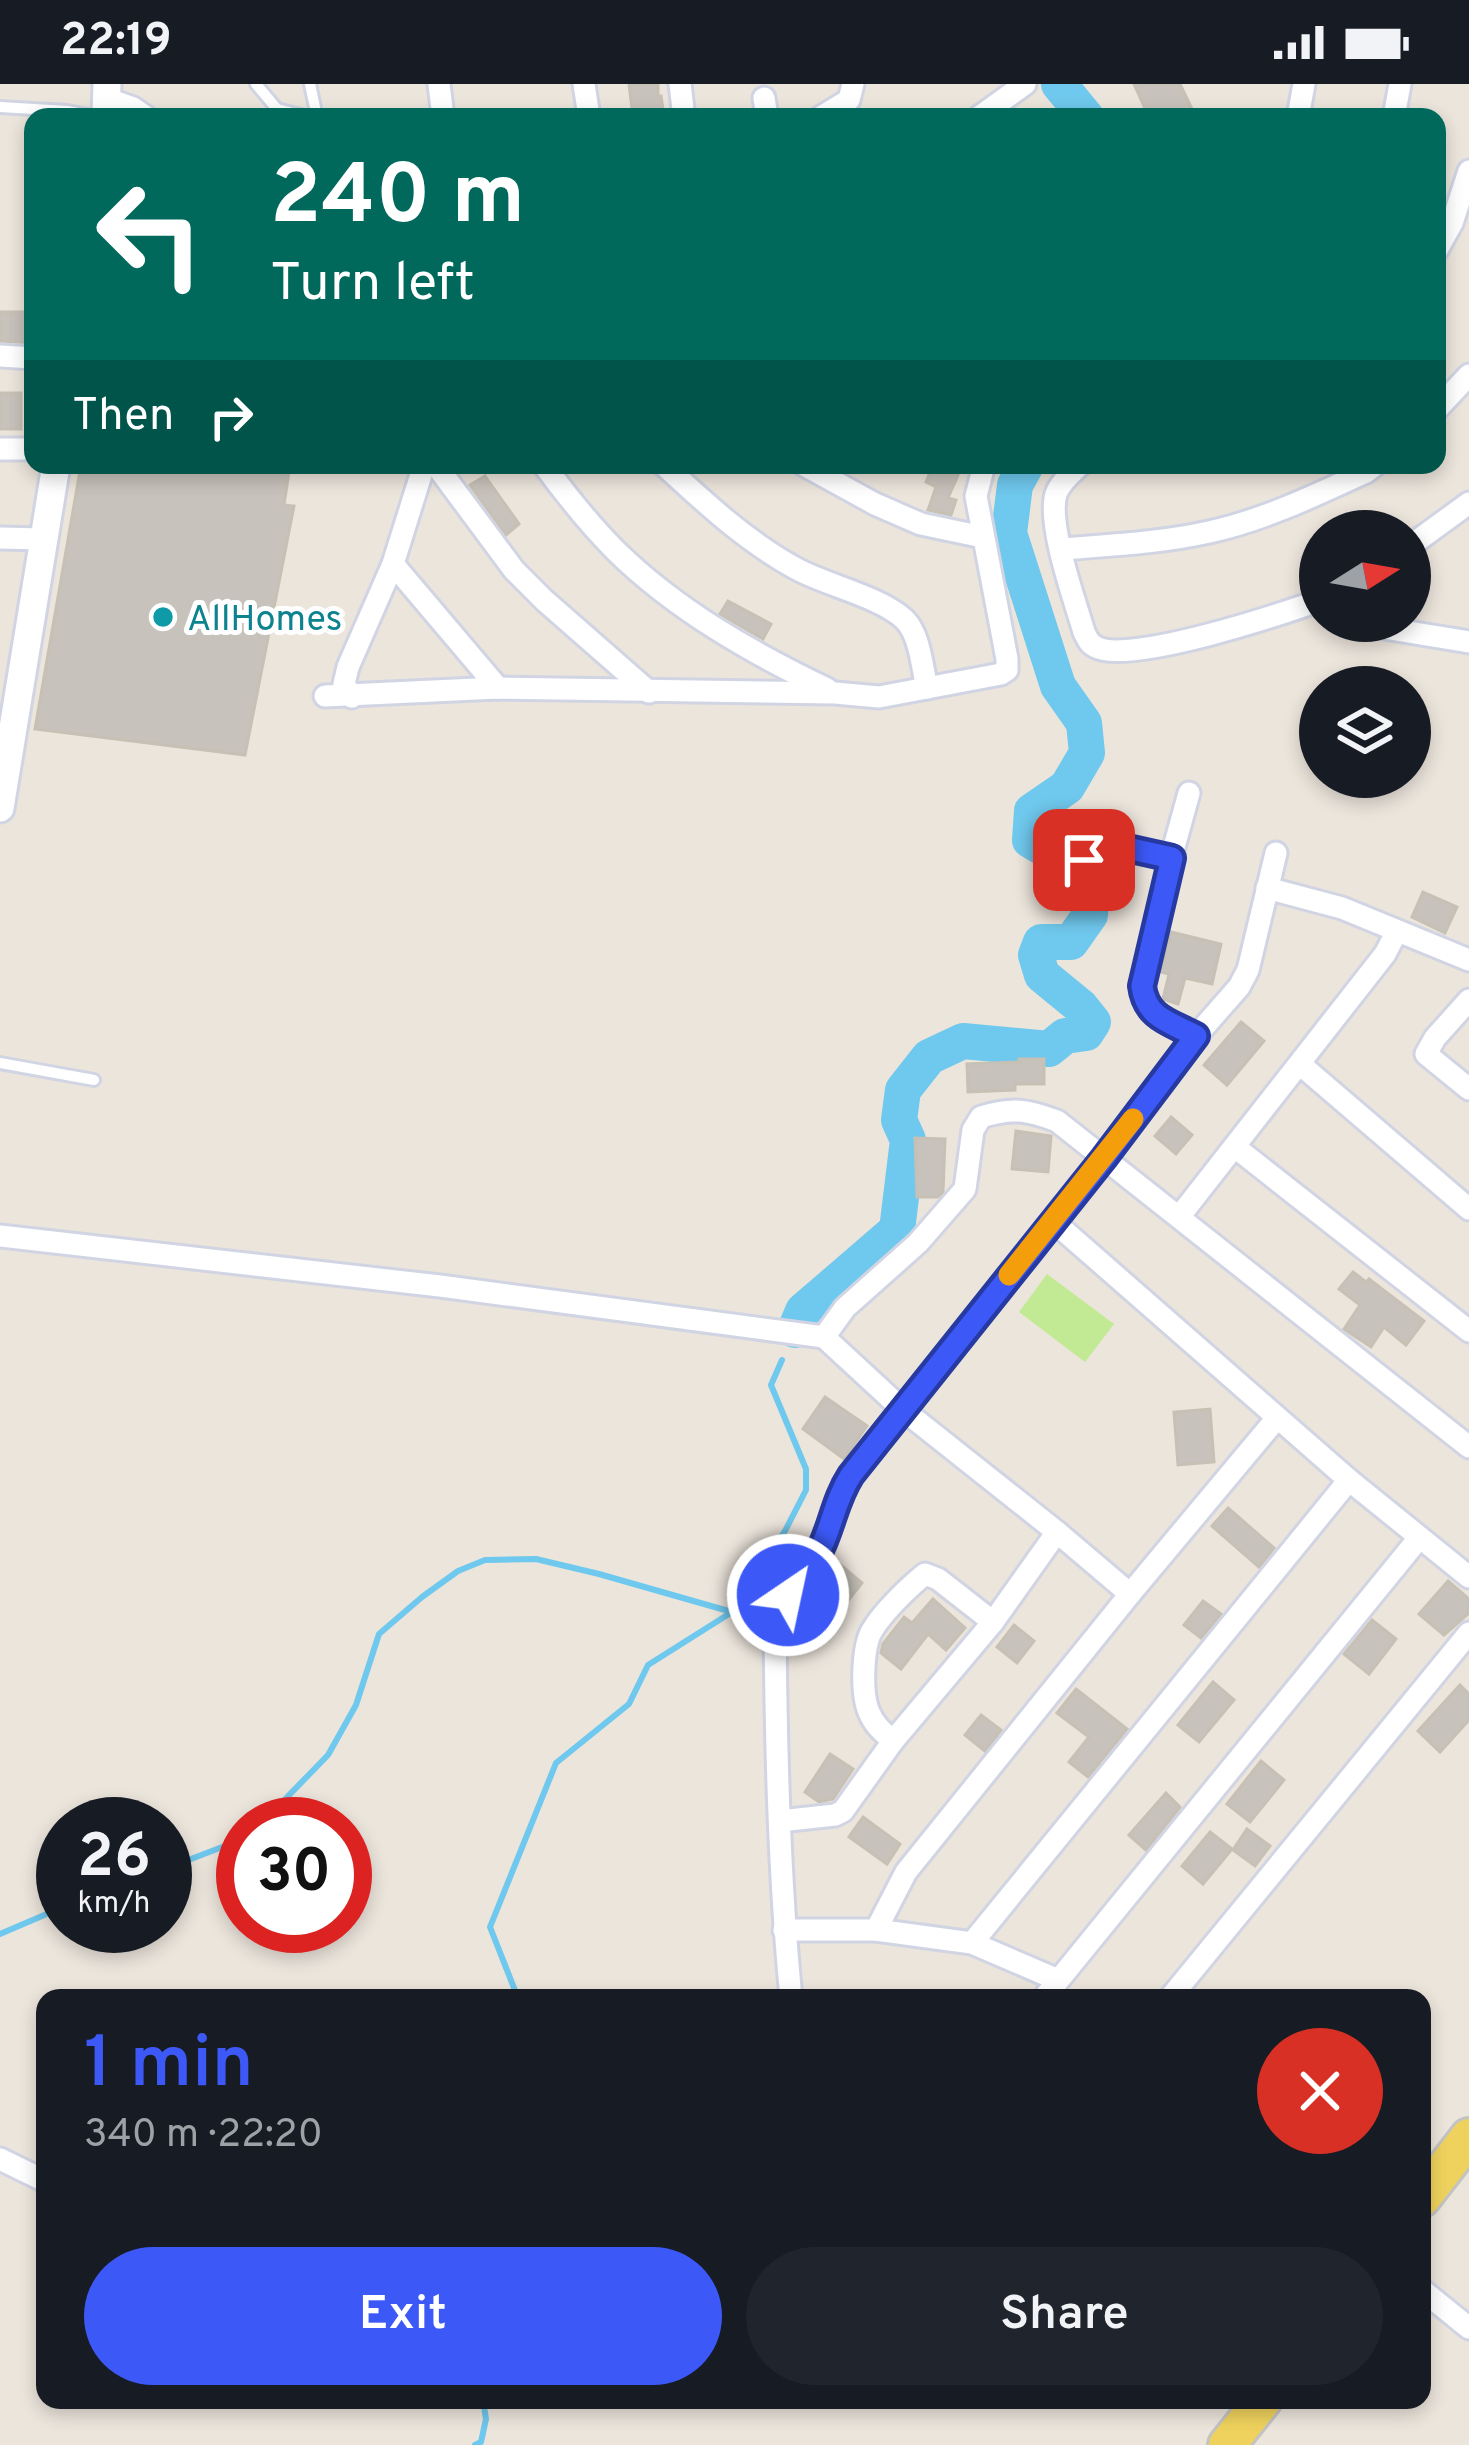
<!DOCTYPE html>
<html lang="en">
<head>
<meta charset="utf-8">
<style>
  :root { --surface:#171b24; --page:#20242c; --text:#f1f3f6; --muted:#9ea1a6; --accent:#3c59f8 }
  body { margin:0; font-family:Overpass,sans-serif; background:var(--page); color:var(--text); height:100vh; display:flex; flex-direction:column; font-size:45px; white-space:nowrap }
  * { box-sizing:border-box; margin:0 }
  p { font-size:39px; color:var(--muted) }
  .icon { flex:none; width:66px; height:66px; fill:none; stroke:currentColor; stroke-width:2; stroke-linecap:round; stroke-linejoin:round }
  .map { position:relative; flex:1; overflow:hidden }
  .side { position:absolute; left:36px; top:1905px; width:1395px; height:420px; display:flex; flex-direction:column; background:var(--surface); border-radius:24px; box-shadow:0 6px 18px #0003 }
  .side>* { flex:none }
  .banner { position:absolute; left:24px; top:24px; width:1422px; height:366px; border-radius:24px; box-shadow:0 6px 18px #0003; background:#00695c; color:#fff; overflow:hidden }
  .needle { width:78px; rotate:79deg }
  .tools { position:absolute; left:1299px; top:426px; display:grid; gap:24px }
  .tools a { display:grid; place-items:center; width:132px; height:132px; border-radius:50%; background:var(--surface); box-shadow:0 6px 18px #0003; font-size:60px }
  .speed { position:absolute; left:36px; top:1713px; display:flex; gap:24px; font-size:60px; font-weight:700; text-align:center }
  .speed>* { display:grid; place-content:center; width:156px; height:156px; border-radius:50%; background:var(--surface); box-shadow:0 6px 18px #0003; line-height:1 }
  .speed small { font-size:30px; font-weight:400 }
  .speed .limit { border:18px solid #d22; background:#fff; color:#111 }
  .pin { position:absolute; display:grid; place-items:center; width:102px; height:102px; color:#fff; margin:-51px; border-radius:24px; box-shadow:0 6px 18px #0006 }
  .me { position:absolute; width:132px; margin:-66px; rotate:34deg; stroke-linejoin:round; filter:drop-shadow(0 0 9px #0008) }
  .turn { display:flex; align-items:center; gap:42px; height:252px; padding:0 48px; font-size:54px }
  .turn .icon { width:156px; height:156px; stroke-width:2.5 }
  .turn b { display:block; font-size:84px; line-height:102px }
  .then { display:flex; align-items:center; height:114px; padding:0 48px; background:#0003; gap:24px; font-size:45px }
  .round { display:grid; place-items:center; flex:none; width:126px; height:126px; border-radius:63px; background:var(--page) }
  .headline { display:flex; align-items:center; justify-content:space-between; height:204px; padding:0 48px }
  h1 { font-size:72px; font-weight:600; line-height:90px; color:var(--accent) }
  .button { display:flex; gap:24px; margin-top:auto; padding:24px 48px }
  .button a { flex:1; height:138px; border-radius:72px; background:var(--accent); color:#fff; font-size:48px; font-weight:600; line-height:138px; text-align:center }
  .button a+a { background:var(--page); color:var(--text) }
  .status { display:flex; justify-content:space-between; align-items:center; height:84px; padding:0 60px; background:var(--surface); direction:ltr }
  .status svg { height:33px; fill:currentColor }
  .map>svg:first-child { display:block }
</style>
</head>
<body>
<div class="status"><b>22:19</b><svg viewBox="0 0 49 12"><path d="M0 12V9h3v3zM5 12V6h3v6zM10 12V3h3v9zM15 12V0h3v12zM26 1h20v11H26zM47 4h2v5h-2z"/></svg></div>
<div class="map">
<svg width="1469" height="2361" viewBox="0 0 1469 2361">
  <rect width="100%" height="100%" fill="#ece5dc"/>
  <path fill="#c2ea94" d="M1047 1190 1114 1240 1085 1278 1019 1228Z"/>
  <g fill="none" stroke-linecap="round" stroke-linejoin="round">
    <g stroke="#6fc8ed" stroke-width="6">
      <path d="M261 1740 328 1671 356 1621 379 1550 422 1513 458 1487 485 1476 536 1475 599 1490 732 1528"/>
      <path d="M165 1785 243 1755"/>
      <path d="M0 1850 63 1823"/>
      <path d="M518 1914 490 1843 556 1679 629 1620 648 1581 732 1528 785 1447 806 1406V1385L771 1301 782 1276"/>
      <path d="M475 2361 481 2358 486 2335 483 2316"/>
    </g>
    <g stroke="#6fc8ed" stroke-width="36">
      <path d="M1059 0 1086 33"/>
      <path d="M795 1246 803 1227 897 1146 908 1056 899 1036 903 1006 929 973 963 957 1049 965 1065 952 1086 949 1093 938 1081 923 1042 891 1036 871 1041 858H1071L1090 831 1091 814 1065 777 1030 756 1032 727 1067 703 1087 669 1084 639 1058 602 1009 449 1015 401 1026 381"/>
    </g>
  </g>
  <g fill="#c7c2bb" stroke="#c7c1b5" stroke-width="3">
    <path d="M629 0H658V12H661L664 33H633Z"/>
    <path d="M1134 0H1180L1191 23 1167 33H1149Z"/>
    <path d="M0 228H33V259L0 257Z"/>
    <rect x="0" y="309" width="21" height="36"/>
    <path d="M81 381H290L284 421 294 422 245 671 35 645Z"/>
    <path d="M933 381 958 391 948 414 956 416 951 431 928 426 936 403 926 398Z"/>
    <path d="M485 392 519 440 506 451 470 401Z"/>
    <path d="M728 517 771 540 763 555 720 530Z"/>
    <path d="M1423 808 1457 823 1445 849 1412 833Z"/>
    <path d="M1171 848 1221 860 1212 900 1185 894 1178 920 1163 915 1169 890 1161 888Z"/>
    <path d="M1241 938 1264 957 1227 1001 1204 981Z"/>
    <path d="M1019 975H1044V1000H1015V1006L968 1008 967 980 1019 978Z"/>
    <path d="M1171 1033 1192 1051 1176 1070 1155 1052Z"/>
    <path d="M1016 1047 1051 1052 1048 1088 1012 1085Z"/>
    <path d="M915 1054 945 1055 943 1108 938 1113H917Z"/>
    <path d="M1353 1188 1366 1198 1369 1195 1424 1237 1406 1261 1384 1243 1371 1263 1344 1245 1360 1221 1339 1205Z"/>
    <path d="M825 1313 867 1342 844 1375 803 1345Z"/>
    <path d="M1210 1325 1214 1378 1178 1381 1174 1328Z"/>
    <path d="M1228 1424 1274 1464 1259 1483 1212 1442Z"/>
    <path d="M837 1478 862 1499 847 1518 822 1498Z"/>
    <path d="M1448 1497 1469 1515V1529L1444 1551 1419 1530Z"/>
    <path d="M933 1515 965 1544 946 1566 928 1550 901 1585 881 1569 883 1560 904 1533 912 1539Z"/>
    <path d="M1203 1517 1221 1530 1201 1554 1184 1541Z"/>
    <path d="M1372 1536 1396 1555 1369 1590 1344 1570Z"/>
    <path d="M1014 1541 1034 1557 1017 1579 997 1563Z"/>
    <path d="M1213 1598 1234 1616 1199 1658 1178 1641Z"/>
    <path d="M1460 1601 1469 1610V1636L1440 1668 1418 1647Z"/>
    <path d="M1076 1605 1127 1645 1088 1693 1069 1678 1089 1653 1057 1629Z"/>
    <path d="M981 1631 1001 1646 985 1667 965 1651Z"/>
    <path d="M830 1670 853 1685 833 1715 819 1718 805 1708Z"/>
    <path d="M1261 1677 1284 1696 1250 1738 1227 1720Z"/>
    <path d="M1166 1709 1180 1723 1146 1766 1129 1751Z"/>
    <path d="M863 1733 900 1760 887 1780 849 1753Z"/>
    <path d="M1247 1745 1270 1762 1255 1782 1233 1766Z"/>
    <path d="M1210 1748 1232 1765 1203 1800 1182 1782Z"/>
  </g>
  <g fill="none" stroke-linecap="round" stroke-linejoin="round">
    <g stroke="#d1d4e3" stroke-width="16">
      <g id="service">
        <path d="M256 0 277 25 308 33"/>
        <path d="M310 0 317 33"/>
        <path d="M0 23 67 27 99 33"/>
        <path d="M0 979 94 996"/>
      </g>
    </g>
    <g stroke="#d1d4e3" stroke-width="27">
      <g id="minor">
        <path d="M439 0 443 33"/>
        <path d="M584 0 589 33"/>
        <path d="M680 0 684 33"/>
        <path d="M105 14 133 24 146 33"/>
        <path d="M764 14 767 33"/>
        <path d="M821 33 849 16 853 0"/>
        <path d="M979 33 1025 0"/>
        <path d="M1298 33 1304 0"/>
        <path d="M1394 33 1400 0"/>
        <path d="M1437 166 1452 139 1469 87"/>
        <path d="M0 272 33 274"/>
        <path d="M1437 325 1469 291"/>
        <path d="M0 365H33"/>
        <path d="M436 381 514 486 544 516 649 608"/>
        <path d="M544 381C566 411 589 440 616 467 676 526 752 569 827 605"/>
        <path d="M664 381C705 419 746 457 795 484 825 501 879 512 904 535 920 550 922 583 927 604"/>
        <path d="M804 381 875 420 921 440 983 453"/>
        <path d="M1080 381C1072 388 1060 399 1056 410 1047 440 1075 517 1084 548 1087 554 1089 560 1096 563 1127 581 1283 530 1320 516"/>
        <path d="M0 454 44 455"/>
        <path d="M1410 462 1469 419"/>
        <path d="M1061 465C1110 461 1160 459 1209 448 1264 436 1316 411 1366 388L1375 381"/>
        <path d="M393 480 498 604"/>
        <path d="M1365 537 1384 544 1469 558"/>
        <path d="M325 612 498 604 835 609 879 613 1001 590 1007 586V575L976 412 984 381"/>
        <path d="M352 613 344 600 348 583 393 480 424 381"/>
        <path d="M1189 709 1171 774 1142 902C1146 934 1170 938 1196 952"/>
        <path d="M1084 775 1111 763H1127L1171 774"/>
        <path d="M1267 804 1342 824 1469 876"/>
        <path d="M1469 916 1435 954 1426 970 1469 1005"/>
        <path d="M1301 981 1469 1125"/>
        <path d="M1235 1063 1469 1247"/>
        <path d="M1179 1133 1385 870 1397 847"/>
        <path d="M1053 1137 1349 1396 1469 1493"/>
        <path d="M0 1152 440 1202 824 1253 902 1325 1057 1448 1130 1510"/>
        <path d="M824 1253 845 1224 918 1159 965 1105 973 1046 981 1033C1012 1023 1028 1026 1057 1037L1469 1363"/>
        <path d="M893 1657C883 1648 874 1641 869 1628 861 1610 862 1561 873 1545 883 1528 910 1502 925 1490L938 1495 993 1538"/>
        <path d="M780 1737 835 1731 843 1727 893 1657 993 1538 1057 1448"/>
        <path d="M784 1846H876L972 1859 1058 1896"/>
        <path d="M876 1846 906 1788 1130 1510 1277 1334"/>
        <path d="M972 1859 1349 1396"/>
        <path d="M791 1914C779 1790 776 1664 775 1538 783 1512 803 1495 816 1472 832 1446 834 1417 851 1391L1104 1074 1196 952 1239 903 1248 886 1276 769"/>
        <path d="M1044 1914 1419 1454"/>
        <path d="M1170 1914 1469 1549"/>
        <path d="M0 2075 45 2097"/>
        <path d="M1422 2206 1469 2244"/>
      </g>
    </g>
    <g stroke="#d1d4e3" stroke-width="33">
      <g id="tertiary">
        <path d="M106 33 107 0"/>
        <path d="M0 724 56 381"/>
      </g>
    </g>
    <g stroke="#c3c3c3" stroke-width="42">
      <g id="primary">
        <path d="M1422 2114 1469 2053"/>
        <path d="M1227 2361 1263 2316"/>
      </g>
    </g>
    <use href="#service" stroke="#fff" stroke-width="10"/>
    <use href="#minor" stroke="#fff" stroke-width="21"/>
    <use href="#tertiary" stroke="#fff" stroke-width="27"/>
    <use href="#primary" stroke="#efd25d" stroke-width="36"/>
  </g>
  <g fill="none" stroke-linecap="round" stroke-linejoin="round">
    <g stroke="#273aa1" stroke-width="30">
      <path id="route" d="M788 1511C797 1498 809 1485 817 1472 832 1445 834 1417 851 1391L1104 1074 1196 952C1170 938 1146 934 1142 902L1172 774 1127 764 1111 763 1084 776"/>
    </g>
    <use href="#route" stroke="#3c59f8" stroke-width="21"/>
    <path stroke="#f59e0b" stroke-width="21" d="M1009 1191 1133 1035"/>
  </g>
  <circle fill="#0f9aa8" stroke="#fff" stroke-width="4.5" cx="163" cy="533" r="12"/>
  <g text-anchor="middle" stroke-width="10" stroke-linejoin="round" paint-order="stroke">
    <g font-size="36" fill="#0d838f" stroke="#fff" text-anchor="start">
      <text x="187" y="546">AllHomes</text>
    </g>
  </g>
</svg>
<div class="tools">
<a><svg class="needle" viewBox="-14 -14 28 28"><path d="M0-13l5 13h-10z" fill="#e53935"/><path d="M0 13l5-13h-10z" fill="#9ea1a6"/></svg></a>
<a><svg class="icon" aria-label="layers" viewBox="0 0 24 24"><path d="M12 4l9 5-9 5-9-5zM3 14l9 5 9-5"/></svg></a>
</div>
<div class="speed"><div>26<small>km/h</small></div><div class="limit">30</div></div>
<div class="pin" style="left:1084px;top:776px;background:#d93025"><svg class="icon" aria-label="arrive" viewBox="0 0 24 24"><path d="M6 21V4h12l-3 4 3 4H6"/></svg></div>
<svg class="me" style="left:788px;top:1511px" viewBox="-20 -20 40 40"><circle r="17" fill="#3c59f8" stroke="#fff" stroke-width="3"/><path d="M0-11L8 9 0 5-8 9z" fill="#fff"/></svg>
<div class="banner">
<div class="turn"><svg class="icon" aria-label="left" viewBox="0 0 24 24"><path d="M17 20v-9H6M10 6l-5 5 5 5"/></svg><div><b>240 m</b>Turn left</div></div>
<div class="then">Then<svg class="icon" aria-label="right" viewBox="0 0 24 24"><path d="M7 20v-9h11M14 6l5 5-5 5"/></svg></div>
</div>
<section class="side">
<div class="headline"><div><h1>1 min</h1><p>340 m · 22:20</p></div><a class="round" style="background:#d93025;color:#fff"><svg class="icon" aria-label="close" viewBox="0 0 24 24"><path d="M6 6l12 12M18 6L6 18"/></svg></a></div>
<div class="button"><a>Exit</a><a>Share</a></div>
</section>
</div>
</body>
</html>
